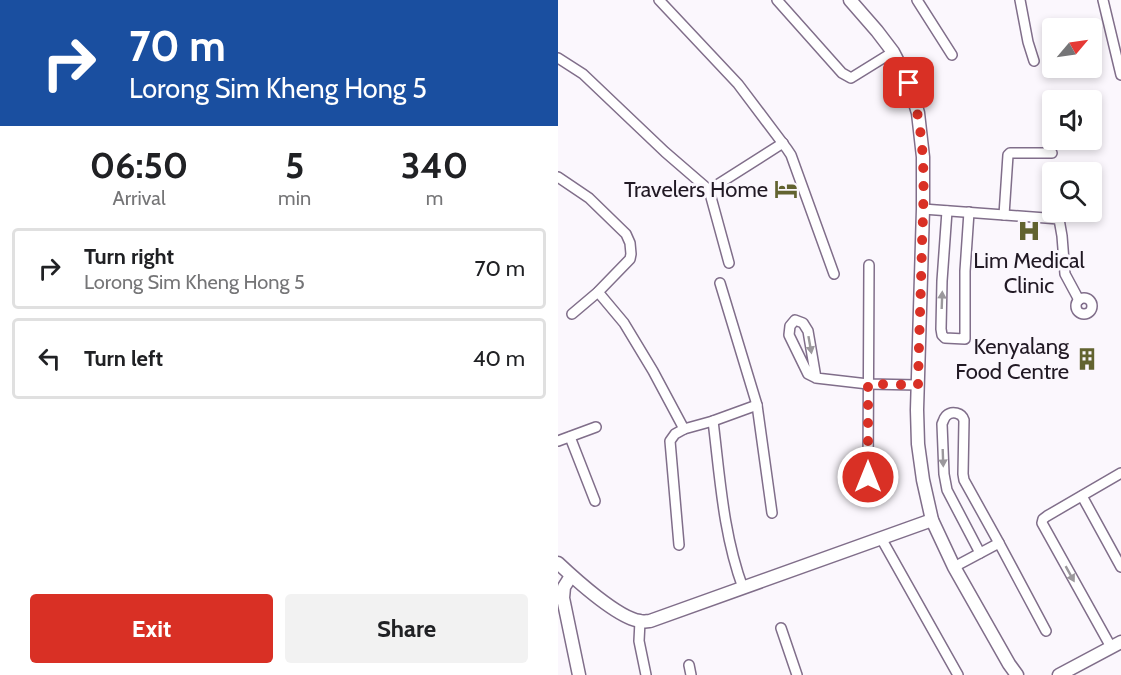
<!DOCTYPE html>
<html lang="en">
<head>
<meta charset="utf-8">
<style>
  :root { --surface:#fff; --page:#f2f2f2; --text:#202124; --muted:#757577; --line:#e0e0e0; --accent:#d93025 }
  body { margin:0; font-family:Cabin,sans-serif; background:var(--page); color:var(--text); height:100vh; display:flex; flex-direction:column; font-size:22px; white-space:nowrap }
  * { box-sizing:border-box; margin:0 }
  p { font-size:20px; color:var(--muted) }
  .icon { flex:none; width:33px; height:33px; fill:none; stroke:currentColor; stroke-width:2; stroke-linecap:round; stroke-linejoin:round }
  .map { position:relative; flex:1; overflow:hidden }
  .drawer { display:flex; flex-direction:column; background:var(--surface); width:558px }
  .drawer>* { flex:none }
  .hud { background:#1a4fa0; color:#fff; overflow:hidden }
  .needle { width:39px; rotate:61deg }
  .fabs { position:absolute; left:484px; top:18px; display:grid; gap:12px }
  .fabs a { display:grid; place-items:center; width:60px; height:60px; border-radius:6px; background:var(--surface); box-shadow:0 3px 9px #0003; font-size:30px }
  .pin { position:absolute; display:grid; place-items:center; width:51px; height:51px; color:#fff; margin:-26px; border-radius:12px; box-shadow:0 3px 9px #0006 }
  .me { position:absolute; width:66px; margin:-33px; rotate:0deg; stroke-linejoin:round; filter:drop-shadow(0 0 4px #0008) }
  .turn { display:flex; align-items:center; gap:21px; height:126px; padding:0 30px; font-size:27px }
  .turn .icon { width:78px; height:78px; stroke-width:2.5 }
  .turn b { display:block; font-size:42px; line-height:51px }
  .eta { display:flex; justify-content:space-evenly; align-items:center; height:102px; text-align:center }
  .eta b { font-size:36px; font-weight:800; line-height:42px }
  .primary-button { display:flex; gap:12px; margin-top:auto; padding:12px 30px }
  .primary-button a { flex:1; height:69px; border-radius:6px; background:var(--accent); color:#fff; font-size:24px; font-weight:800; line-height:69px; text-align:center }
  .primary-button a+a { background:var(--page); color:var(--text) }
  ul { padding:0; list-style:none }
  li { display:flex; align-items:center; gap:18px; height:81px; margin:0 12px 9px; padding:0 18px; border:3px solid var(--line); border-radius:6px }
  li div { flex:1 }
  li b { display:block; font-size:22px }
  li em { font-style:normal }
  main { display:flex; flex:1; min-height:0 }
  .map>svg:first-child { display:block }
</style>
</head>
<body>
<main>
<section class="drawer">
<div class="hud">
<div class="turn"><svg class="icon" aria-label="right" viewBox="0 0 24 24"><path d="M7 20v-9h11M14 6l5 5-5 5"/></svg><div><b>70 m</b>Lorong Sim Kheng Hong 5</div></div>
</div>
<div class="eta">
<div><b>06:50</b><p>Arrival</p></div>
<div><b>5</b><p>min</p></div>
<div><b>340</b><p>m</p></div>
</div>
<ul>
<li><svg class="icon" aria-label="right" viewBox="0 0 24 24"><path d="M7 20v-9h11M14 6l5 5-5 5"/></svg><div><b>Turn right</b><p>Lorong Sim Kheng Hong 5</p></div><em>70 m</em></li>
<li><svg class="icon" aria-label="left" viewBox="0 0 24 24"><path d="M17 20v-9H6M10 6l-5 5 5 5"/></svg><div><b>Turn left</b></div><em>40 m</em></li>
</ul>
<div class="primary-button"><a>Exit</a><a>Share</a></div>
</section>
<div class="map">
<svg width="563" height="675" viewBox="0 0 563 675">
  <rect width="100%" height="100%" fill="#fbf7fd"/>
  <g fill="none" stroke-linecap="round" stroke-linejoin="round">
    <g stroke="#806e8a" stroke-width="12">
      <g id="minor">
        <path d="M101 0 180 84 229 149 233 155 276 274"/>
        <path d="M219 0 284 73 293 78 335 52"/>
        <path d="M359 0 394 55"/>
        <path d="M462 0 470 42 476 61"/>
        <path d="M545 0 563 75"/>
        <path d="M0 58 25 74 107 152 151 190 225 143"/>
        <path d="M0 177 31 198 68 234 72 243 73 254 72 259 40 292 14 314"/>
        <path d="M151 190 171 263"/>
        <path d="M365 209 501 219 504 236 507 274 521 300"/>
        <path d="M389 211 384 281 383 329 384 335 387 338 407 339V271L411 212"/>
        <path d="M446 215 450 155 452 153H494"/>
        <path d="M162 283 199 405 214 513"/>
        <path d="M40 292 66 323 95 371 126 429"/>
        <circle cx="526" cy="306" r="8"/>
        <path d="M258 378 250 331 245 323 237 320 232 326 231 335 250 374 258 378 310 384 360 385"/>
        <path d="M155 421C162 477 165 534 185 588"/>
        <path d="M12 437 37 501"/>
        <path d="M0 441 38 427"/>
        <path d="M310 477 311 265"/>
        <path d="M524 496 563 567"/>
        <path d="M323 538 400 675"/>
        <path d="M121 545 112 441 117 434 126 429 155 421 199 405"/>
        <path d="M422 553 389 490 386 474 384 424C385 422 386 418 388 416 394 410 404 413 406 420L405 474 406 480 441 543"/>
        <path d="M396 567 441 543 488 631"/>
        <path d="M82 621 81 641 88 675"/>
        <path d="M223 628 239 675"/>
        <path d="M553 647 484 523 485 519 489 516 563 473"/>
        <path d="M131 665 133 675"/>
      </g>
    </g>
    <g stroke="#806e8a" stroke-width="15">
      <g id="tertiary">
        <path d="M292 0 319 31 335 52 351 83 360 113 365 157V209L359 410 360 444 365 480 374 520 396 567 451 664 459 675"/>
        <path d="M0 563C17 579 60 618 82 621 85 622 89 621 92 621L374 520"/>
        <path d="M13 576 6 587 5 598 21 675"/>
        <path d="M501 675 563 642"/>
      </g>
    </g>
    <use href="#minor" stroke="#fff" stroke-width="9"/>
    <use href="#tertiary" stroke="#fff" stroke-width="12"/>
  </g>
  <defs><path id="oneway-solid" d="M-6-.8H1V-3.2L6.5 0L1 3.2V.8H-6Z" transform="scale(1.5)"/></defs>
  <g fill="#9b989c">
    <use href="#oneway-solid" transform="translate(384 300) rotate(-88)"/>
    <use href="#oneway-solid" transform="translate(252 345) rotate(80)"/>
    <use href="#oneway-solid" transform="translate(385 458) rotate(88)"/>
    <use href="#oneway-solid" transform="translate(512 574) rotate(61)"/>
  </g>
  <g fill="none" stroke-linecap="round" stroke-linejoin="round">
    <path stroke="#d93025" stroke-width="10" stroke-dasharray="0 18" d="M310 477V384L360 385C361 338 363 290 364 243 366 190 369 134 351 83"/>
  </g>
  <defs>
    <g id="hotel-bare" transform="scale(1.8)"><path d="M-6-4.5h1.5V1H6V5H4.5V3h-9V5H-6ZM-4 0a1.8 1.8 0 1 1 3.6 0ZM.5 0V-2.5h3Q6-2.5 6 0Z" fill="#626330" stroke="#fbf7fd" stroke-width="2.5" paint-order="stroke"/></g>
    <g id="hospital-bare" transform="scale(1.8)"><path d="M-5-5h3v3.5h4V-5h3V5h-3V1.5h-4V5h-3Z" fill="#626330" stroke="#fbf7fd" stroke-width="2.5" paint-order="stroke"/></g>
    <g id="building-bare" transform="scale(1.8)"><path d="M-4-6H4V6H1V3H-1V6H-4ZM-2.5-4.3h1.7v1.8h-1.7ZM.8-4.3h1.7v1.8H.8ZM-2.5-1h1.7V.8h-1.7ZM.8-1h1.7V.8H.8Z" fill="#626330" stroke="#fbf7fd" stroke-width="2.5" paint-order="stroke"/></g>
  </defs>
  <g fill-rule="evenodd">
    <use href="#hotel-bare" x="228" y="189"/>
    <use href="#hospital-bare" x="471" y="231"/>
    <use href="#building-bare" x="529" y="359"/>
  </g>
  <g text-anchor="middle" stroke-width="6" stroke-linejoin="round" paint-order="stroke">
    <g font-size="22" fill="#211924" stroke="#fbf7fd" text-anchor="end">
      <text x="210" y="197">Travelers Home</text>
      <text x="471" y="268" text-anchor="middle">Lim Medical<tspan x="471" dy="25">Clinic</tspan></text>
      <text x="511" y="354">Kenyalang<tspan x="511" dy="25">Food Centre</tspan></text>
    </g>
  </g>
</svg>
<div class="fabs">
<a><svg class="needle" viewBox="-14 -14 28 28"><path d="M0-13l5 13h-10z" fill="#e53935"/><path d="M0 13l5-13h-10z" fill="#757577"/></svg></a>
<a><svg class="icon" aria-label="sound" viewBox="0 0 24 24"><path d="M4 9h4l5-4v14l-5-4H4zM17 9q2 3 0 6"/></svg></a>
<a><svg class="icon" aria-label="search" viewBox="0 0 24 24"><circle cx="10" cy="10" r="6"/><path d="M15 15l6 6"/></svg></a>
</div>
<div class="pin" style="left:351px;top:83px;background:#d93025"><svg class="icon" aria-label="arrive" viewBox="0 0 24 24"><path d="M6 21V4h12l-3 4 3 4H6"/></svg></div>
<svg class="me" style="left:310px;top:477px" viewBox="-20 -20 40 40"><circle r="17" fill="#d93025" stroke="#fff" stroke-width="3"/><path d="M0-11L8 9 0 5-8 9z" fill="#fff"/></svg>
</div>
</main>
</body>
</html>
